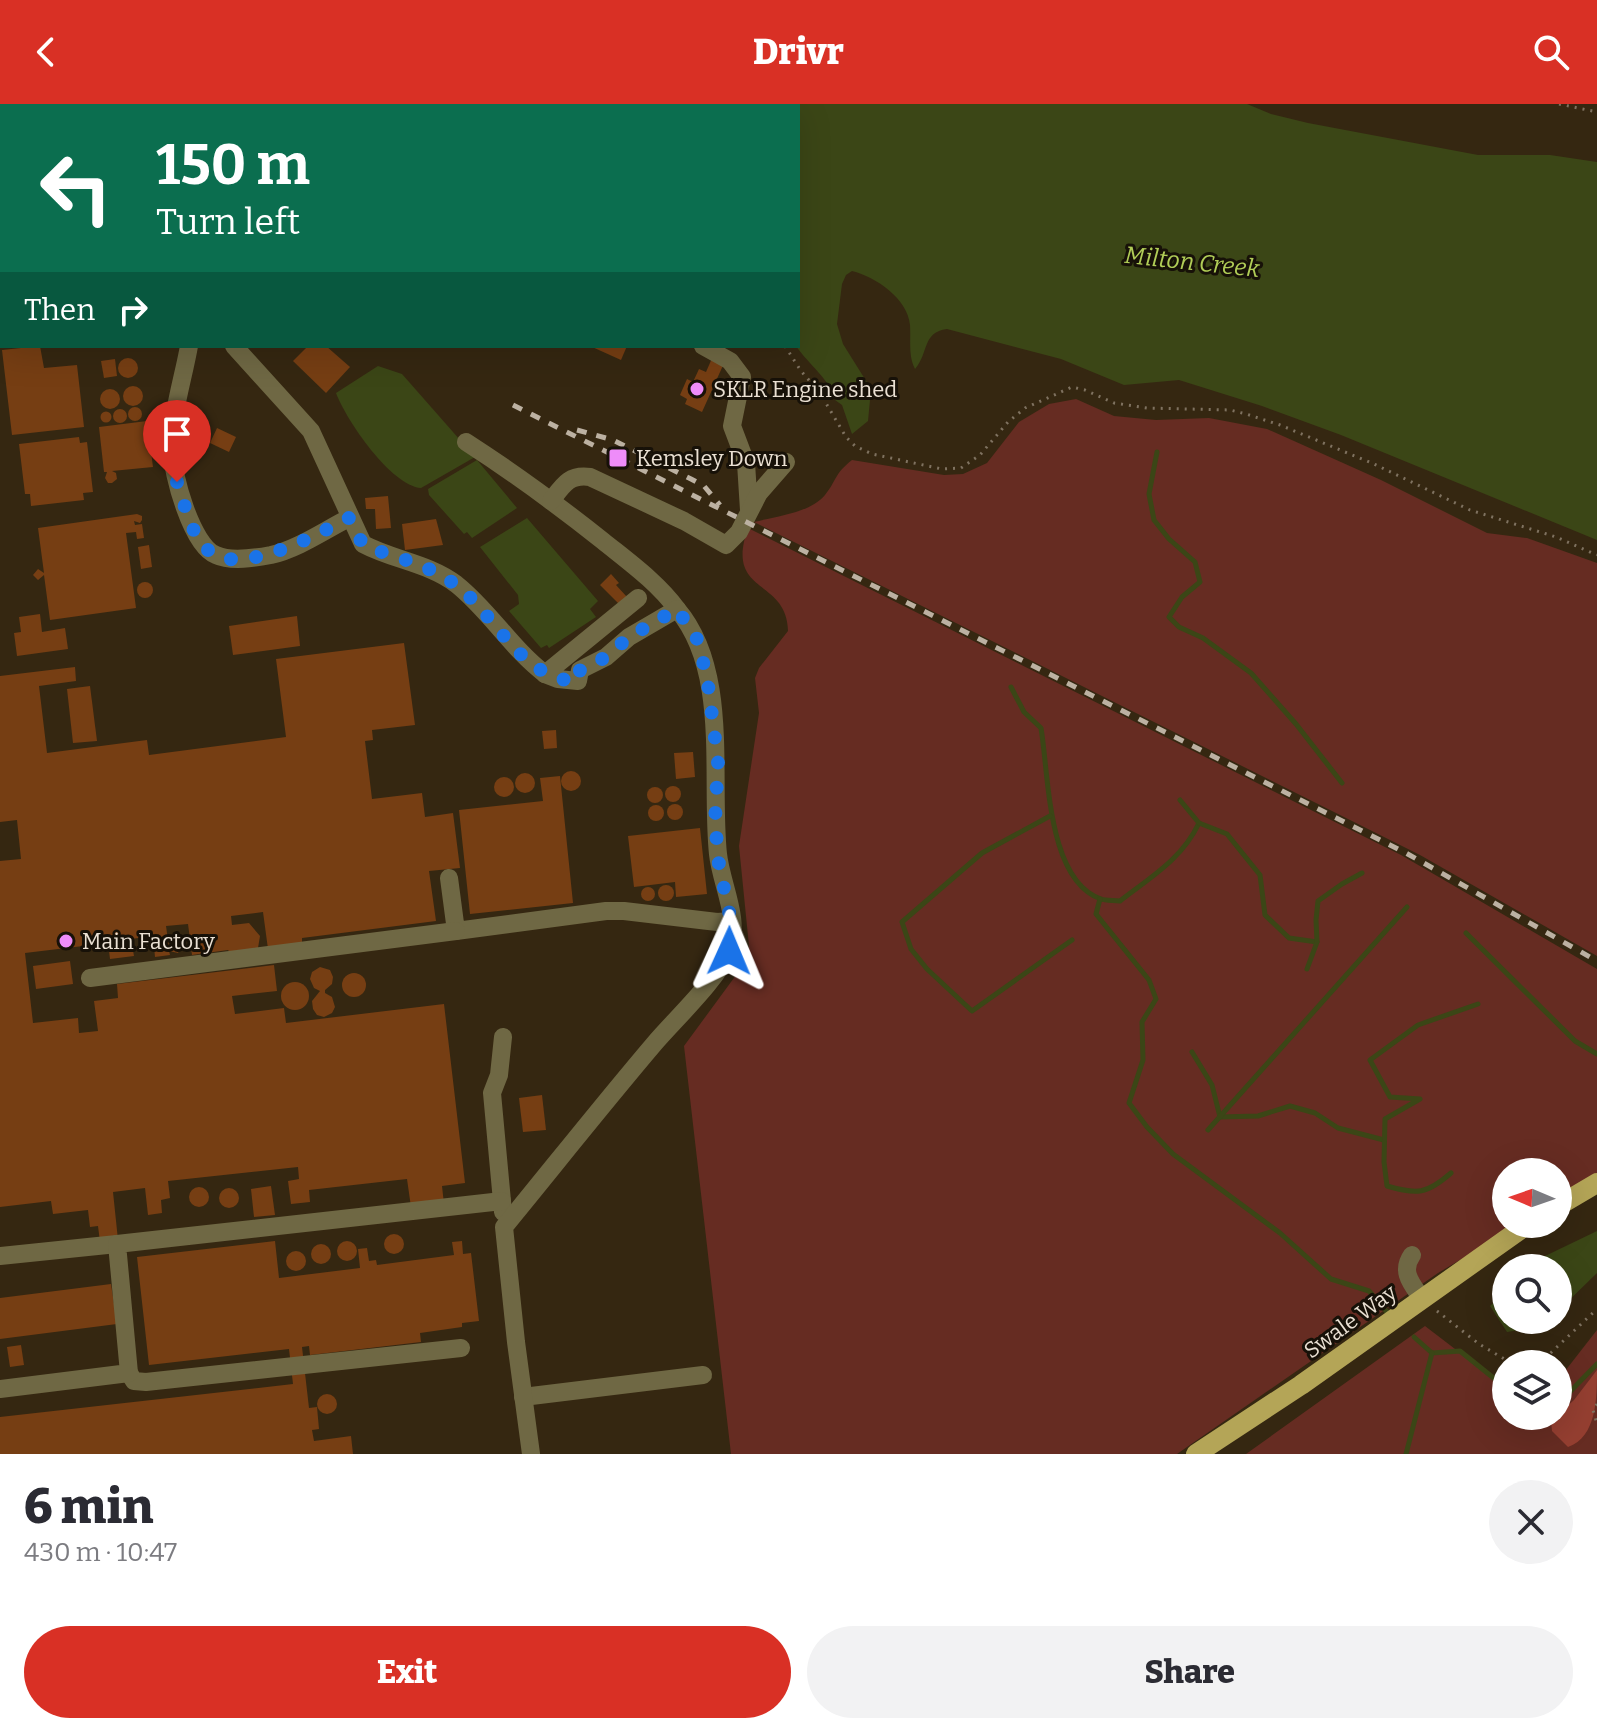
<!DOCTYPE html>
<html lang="en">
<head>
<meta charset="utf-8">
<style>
  :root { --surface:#fff; --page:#f2f2f3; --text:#2b2b33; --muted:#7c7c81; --accent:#d93025 }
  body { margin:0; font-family:Bitter,serif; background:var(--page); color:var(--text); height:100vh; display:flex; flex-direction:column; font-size:30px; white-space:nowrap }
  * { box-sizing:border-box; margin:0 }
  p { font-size:26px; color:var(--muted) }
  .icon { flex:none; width:44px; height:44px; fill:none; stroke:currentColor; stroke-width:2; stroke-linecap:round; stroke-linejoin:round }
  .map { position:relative; height:1350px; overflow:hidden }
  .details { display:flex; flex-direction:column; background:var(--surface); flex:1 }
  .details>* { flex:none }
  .hud { position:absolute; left:0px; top:0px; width:800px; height:244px; box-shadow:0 8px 32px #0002; background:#0b6e4f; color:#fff; overflow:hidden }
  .needle { width:52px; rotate:272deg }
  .fabs { position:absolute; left:1492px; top:1054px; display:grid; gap:16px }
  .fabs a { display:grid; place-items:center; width:80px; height:80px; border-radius:50%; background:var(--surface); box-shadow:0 8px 32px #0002; font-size:40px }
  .pin { position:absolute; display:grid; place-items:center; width:68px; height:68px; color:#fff; margin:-82px -34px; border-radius:50% 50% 50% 0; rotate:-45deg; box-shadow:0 0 8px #0007 }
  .pin .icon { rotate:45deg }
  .me { position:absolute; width:88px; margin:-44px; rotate:1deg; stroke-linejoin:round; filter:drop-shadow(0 0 6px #0008) }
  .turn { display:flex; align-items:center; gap:28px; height:168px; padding:0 24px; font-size:36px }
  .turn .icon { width:104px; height:104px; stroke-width:2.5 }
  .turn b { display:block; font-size:56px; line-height:68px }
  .then { display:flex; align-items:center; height:76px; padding:0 24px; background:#0003; gap:16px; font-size:30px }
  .round { display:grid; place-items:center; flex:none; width:84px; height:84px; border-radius:42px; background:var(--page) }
  .overview { display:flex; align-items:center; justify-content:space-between; height:136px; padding:0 24px }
  h1 { font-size:48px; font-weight:800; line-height:60px }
  .action { display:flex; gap:16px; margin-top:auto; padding:16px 24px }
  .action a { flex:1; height:92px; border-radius:48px; background:var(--accent); color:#fff; font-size:32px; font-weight:800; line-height:92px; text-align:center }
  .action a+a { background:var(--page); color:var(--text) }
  header { display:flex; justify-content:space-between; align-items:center; height:104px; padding:0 24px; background:var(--accent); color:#fff; font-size:36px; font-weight:800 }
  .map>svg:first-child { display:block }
</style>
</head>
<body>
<header><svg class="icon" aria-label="back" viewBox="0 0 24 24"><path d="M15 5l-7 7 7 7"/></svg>Drivr<svg class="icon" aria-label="search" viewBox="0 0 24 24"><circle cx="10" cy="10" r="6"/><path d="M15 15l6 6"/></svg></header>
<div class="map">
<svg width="1597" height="1350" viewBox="0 0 1597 1350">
  <rect width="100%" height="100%" fill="#352711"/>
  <g fill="#662c22">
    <path d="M0 0H168L2 2 0 180Z"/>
    <path d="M1076 295 1114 312 1156 316 1209 314 1267 325 1381 376 1487 429 1527 434 1597 459V852L1420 751 754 418C777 412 810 409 825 391 837 376 834 370 852 356L944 371 963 370 987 359 1019 318 1049 300Z"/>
    <path d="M748 424 1401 751 1597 865V1076L1558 1099V1068H1506V1120H1521L1438 1169 1177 1350H731L684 942 742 863 749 842 739 742 759 609 755 574 759 564 788 527C787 473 724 492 748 424Z"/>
    <path d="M1425 1222 1506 1284V1312H1558V1276L1597 1226V1350H1246Z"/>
  </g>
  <path fill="#953f31" d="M1597 1266C1597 1293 1597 1333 1568 1343L1552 1327 1551 1317 1574 1296Z"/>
  <g fill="#3b4616">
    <path d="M694 0H1247L1271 10 1308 19 1478 51H1550L1597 58V436L1341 331 1262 302 1179 276 1124 281 1061 255 947 225C922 228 929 249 915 265 908 252 911 236 910 221 908 195 876 173 852 167L846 171 842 180 837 220 843 240 868 280 870 296 868 317 852 330 842 301 835 296C829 274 809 261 796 242H798V2Z"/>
    <path d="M378 262 402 270 475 353 421 384C391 382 346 316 336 289Z"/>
    <path d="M477 356 517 404 472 434 467 428 464 430 429 391 428 385Z"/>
    <path d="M527 414 598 497 590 505 596 513 549 544 547 541 541 544 509 507 519 500 518 491 480 443Z"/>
    <path d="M1597 1127V1169L1558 1207V1164H1531L1543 1153Z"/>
    <path d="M1506 1187V1216H1549L1542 1222 1507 1228 1490 1202Z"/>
  </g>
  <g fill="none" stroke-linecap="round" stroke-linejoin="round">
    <g stroke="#3b4616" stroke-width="5">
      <path d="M156 2 157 0"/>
      <path d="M1157 348 1149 390 1154 416 1169 435 1195 458 1200 478 1182 493 1169 513 1179 523 1203 534 1251 569 1296 620 1342 679"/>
      <path d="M1011 583 1024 608 1041 624C1049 671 1047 776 1101 795 1106 797 1114 796 1120 797 1151 773 1182 755 1199 719"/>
      <path d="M1180 696 1199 719 1227 730 1260 771 1265 811 1289 834 1317 838"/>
      <path d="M1050 712 982 749 902 818 911 845 927 865 972 907 1072 836"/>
      <path d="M1100 795 1096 810 1149 876 1156 895 1142 918 1143 956 1129 999 1147 1023 1173 1050 1280 1129 1331 1175 1369 1187 1387 1208"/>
      <path d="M1466 829 1575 937 1597 950"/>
      <path d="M1307 865 1317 838 1316 816 1318 797 1342 780 1362 769"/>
      <path d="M1192 948 1212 981 1220 1013 1258 1012 1290 1002 1315 1009 1338 1024 1384 1036"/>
      <path d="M1208 1026 1407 803"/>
      <path d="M1451 1069C1427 1090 1417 1091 1387 1082L1384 1058 1385 1015 1420 995 1390 993 1370 956 1418 921 1478 900"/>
      <path d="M1414 1233 1432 1249 1460 1247 1506 1284"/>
      <path d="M1558 1300 1597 1260"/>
      <path d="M1406 1350 1432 1249"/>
    </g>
  </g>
  <g fill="#763e13">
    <path d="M40 242 44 264 77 261 84 323 12 331 2 246Z"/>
    <path d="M308 242H326L350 263 326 289 293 257Z"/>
    <path d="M590 242H627L621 256Z"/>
    <path d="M713 252 725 257 702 308 685 300 687 295 680 291 687 275 693 278 699 265 706 268Z"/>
    <circle cx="128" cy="264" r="10"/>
    <path d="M115 255 117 272 104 274 101 257Z"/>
    <circle cx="133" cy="292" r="10"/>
    <circle cx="110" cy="295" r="10"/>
    <circle cx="135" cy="310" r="7"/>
    <circle cx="120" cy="312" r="7"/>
    <circle cx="106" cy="313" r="5.5"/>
    <path d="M147 317 153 363 112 367 116 369 117 375 112 379H108L105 374 107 368H104L99 323Z"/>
    <path d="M217 324 236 333 229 348 210 339Z"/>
    <path d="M79 333 80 339 87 338 93 388 83 389 84 396 31 402 30 390H25L19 340Z"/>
    <path d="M388 392 391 424 376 425 375 405H366L365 394Z"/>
    <path d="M137 410 142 412V416L140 419 134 417 135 421 142 420 144 434 137 435 136 428 126 429 136 504 50 516 44 471 38 476 33 471 38 465 44 469 38 424Z"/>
    <path d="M436 415 443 441 405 446 402 420Z"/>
    <path d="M149 441 152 463 141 465 138 443Z"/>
    <path d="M611 470 619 479 616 481 627 493 620 501 600 481Z"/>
    <circle cx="145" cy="486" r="8"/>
    <path d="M40 510 42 528 65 524 68 545 17 552 14 529 21 528 19 513Z"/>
    <path d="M297 512 300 542 233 551 229 522Z"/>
    <path d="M404 539 415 621 372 626 373 636 365 637 372 695 422 689 425 713 453 709 460 764 429 767 436 817 302 834V841L268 845 263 808 231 812 232 821 249 819 260 832 258 844 232 851 228 846 192 851 188 820 166 822 169 843 174 838 181 843 178 849 169 847 170 851 155 853 153 832 131 835 134 852 110 855 108 839 25 849 33 919 78 914 79 929 98 927 94 897 118 894 117 880 274 861 277 887 232 892 235 910 284 904 286 919 444 900 465 1079 442 1082 444 1100 411 1103 407 1075 309 1086 310 1098 291 1100 288 1077 299 1075 298 1063 168 1077 170 1094 161 1096 162 1109 148 1111 145 1084 113 1088 118 1136 100 1138 98 1122 90 1123 88 1106 53 1110 51 1097 0 1103V757L21 755 17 716 0 718V572L75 563 76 577 39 582 47 649 147 636 149 651 286 633 276 555Z"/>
    <path d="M90 582 97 637 73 639 67 585Z"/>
    <path d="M556 626 557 644 544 645 542 627Z"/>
    <path d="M693 648 695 673 676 675 674 649Z"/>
    <circle cx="571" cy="677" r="10"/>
    <circle cx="525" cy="679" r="10"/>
    <path d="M560 672 573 799 470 810 459 706 543 697 540 674Z"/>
    <circle cx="504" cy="683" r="10"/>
    <circle cx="673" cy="690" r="8"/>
    <circle cx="655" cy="691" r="8"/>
    <circle cx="675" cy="708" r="8"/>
    <circle cx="656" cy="709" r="8"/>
    <path d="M700 724 707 790 676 793 675 778 634 783 628 732Z"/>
    <circle cx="666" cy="789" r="8"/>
    <circle cx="648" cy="790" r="7"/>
    <path d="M70 857 73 880 36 885 33 862Z"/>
    <path d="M320 863 330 866 333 873 332 880 325 886V889L332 893 335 903 332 909 324 913 317 911 313 905 312 897 320 887 314 884 310 875 312 868Z"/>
    <circle cx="354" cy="881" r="12"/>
    <circle cx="295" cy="892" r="14"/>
    <path d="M542 991 546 1026 523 1028 519 994Z"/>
    <path d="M271 1082 275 1111 254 1113 251 1085Z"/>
    <circle cx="199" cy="1093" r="10"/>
    <circle cx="229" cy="1094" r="10"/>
    <circle cx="394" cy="1140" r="10"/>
    <path d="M275 1137 279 1174 360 1164 358 1145 367 1144 369 1157 376 1156 377 1161 454 1151 452 1138 462 1137 463 1150 471 1149 479 1217 462 1219V1223L420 1229 421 1238 310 1251 309 1242 302 1243 309 1304 317 1303 319 1325 312 1326 314 1337 351 1332 353 1350H0V1313L293 1280 289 1245 149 1261 137 1153Z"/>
    <circle cx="347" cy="1147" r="10"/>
    <circle cx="321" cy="1150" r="10"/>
    <circle cx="296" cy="1157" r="10"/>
    <path d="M111 1180 117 1220 0 1235V1194Z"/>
    <path d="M21 1241 24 1261 10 1263 7 1243Z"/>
    <circle cx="327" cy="1300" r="10"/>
  </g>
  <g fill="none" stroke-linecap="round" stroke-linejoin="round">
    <g stroke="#7f7260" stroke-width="3" stroke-dasharray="2 6" stroke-linecap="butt">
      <path d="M490 0 492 2"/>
      <path d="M1559 0 1597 8"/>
      <path d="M785 242 801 267 820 289 846 333 855 342 872 350 942 365 961 364 980 351 1008 318 1025 304 1072 283 1085 286 1114 299 1147 304 1230 306 1246 310 1280 321 1374 360 1470 406 1556 433 1597 451"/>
      <path d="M1544 1129 1557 1120"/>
      <path d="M1437 1207 1479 1240 1513 1260"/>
      <path d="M1539 1260 1597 1205"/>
      <path d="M1597 1300 1593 1306 1597 1320"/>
    </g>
    <g stroke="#6f6844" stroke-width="18">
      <path d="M402 2V0"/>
      <path d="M0 225H2"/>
      <path d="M189 242C183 276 171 311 172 346 172 370 192 442 216 451 231 458 255 454 271 451 298 445 325 426 349 414"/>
      <path d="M234 242 311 327 363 440C393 456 428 459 456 480 489 506 511 544 545 570"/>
      <path d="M703 242 730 257 742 273 732 322 746 359 749 406"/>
      <path d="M466 338C514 369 559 402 603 437 629 458 657 478 677 505"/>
      <path d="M551 397C563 381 569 370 590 373L684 417 726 441 739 428 759 389 786 358"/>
      <path d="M449 774 456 827 606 807H624L717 818 731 817"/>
      <path d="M90 874 456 827"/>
      <path d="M503 933 499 971 492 989 503 1108"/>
      <path d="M1412 1151C1400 1168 1412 1180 1422 1195"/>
      <path d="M0 1152 117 1140"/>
      <path d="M129 1269 134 1277 146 1278 461 1244"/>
      <path d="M0 1285 129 1269 117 1140 502 1097"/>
      <path d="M523 1293 703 1271"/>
      <path d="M531 1350 516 1238 504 1123C554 1062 603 1000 654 940 675 915 719 875 729 846 741 816 721 780 718 750 710 674 730 567 677 505L629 533 606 553 580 566 578 577 558 575 545 570 638 494"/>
    </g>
    <g stroke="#b4a557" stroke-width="20">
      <path d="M1558 1102 1597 1079"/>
      <path d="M1196 1350 1301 1281 1528 1120"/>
    </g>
    <g stroke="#bcb1a2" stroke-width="5" stroke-dasharray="10 10" stroke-linecap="butt">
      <path d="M513 301 1406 749 1597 857"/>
      <path d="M577 326 613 336 691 375 704 382 720 401"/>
    </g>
  </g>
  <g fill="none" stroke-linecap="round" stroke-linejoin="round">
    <path stroke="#1a73e8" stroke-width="14" stroke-dasharray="0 25.2" d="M177 378C185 400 190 430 208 446 239 475 319 429 349 414L361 437 367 443C396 453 428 461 453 479 495 508 521 577 578 577L580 566 606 553 629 533 677 505 697 535 707 573 718 658 715 717 719 761 731 817 729 847"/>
  </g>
  <g fill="#ee8cf9" stroke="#171108" stroke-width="3">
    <circle cx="697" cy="285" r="8"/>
    <rect x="608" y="344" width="20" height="20" rx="4"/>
    <circle cx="66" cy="837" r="8"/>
  </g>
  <g text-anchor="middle" stroke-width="6" stroke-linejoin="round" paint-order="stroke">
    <g font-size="22" fill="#eae0d3" stroke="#171108" text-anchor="start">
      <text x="713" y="293">SKLR Engine shed</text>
      <text x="636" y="362">Kemsley Down</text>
      <text x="82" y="845">Main Factory</text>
    </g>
    <g font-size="22" fill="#eae0d3" stroke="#171108">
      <text transform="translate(1350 1217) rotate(-36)" y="8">Swale Way</text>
    </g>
    <g font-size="24" font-style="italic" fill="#b1cd57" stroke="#171108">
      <text transform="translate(1192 158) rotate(6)" y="8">Milton Creek</text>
    </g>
  </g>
</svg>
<div class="fabs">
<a><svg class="needle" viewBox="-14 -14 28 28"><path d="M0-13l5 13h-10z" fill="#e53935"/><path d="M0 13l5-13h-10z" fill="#7c7c81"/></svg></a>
<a><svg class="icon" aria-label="search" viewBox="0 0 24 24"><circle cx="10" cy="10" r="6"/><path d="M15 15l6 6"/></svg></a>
<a><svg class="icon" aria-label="layers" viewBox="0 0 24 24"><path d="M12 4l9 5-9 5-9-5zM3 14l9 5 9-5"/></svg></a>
</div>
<div class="pin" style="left:177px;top:378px;background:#d93025"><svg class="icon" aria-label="arrive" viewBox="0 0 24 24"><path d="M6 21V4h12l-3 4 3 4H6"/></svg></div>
<svg class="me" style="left:729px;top:847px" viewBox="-20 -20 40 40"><path d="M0-17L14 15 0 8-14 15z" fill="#1a73e8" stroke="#fff" stroke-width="4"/></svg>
<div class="hud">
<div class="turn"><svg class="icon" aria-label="left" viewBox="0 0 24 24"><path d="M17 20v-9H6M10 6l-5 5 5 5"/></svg><div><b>150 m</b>Turn left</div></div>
<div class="then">Then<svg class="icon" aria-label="right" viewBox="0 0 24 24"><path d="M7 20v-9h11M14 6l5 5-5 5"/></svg></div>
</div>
</div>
<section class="details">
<div class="overview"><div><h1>6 min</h1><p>430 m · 10:47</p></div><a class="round"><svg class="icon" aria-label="close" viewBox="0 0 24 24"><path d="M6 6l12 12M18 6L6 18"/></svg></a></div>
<div class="action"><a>Exit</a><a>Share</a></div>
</section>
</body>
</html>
